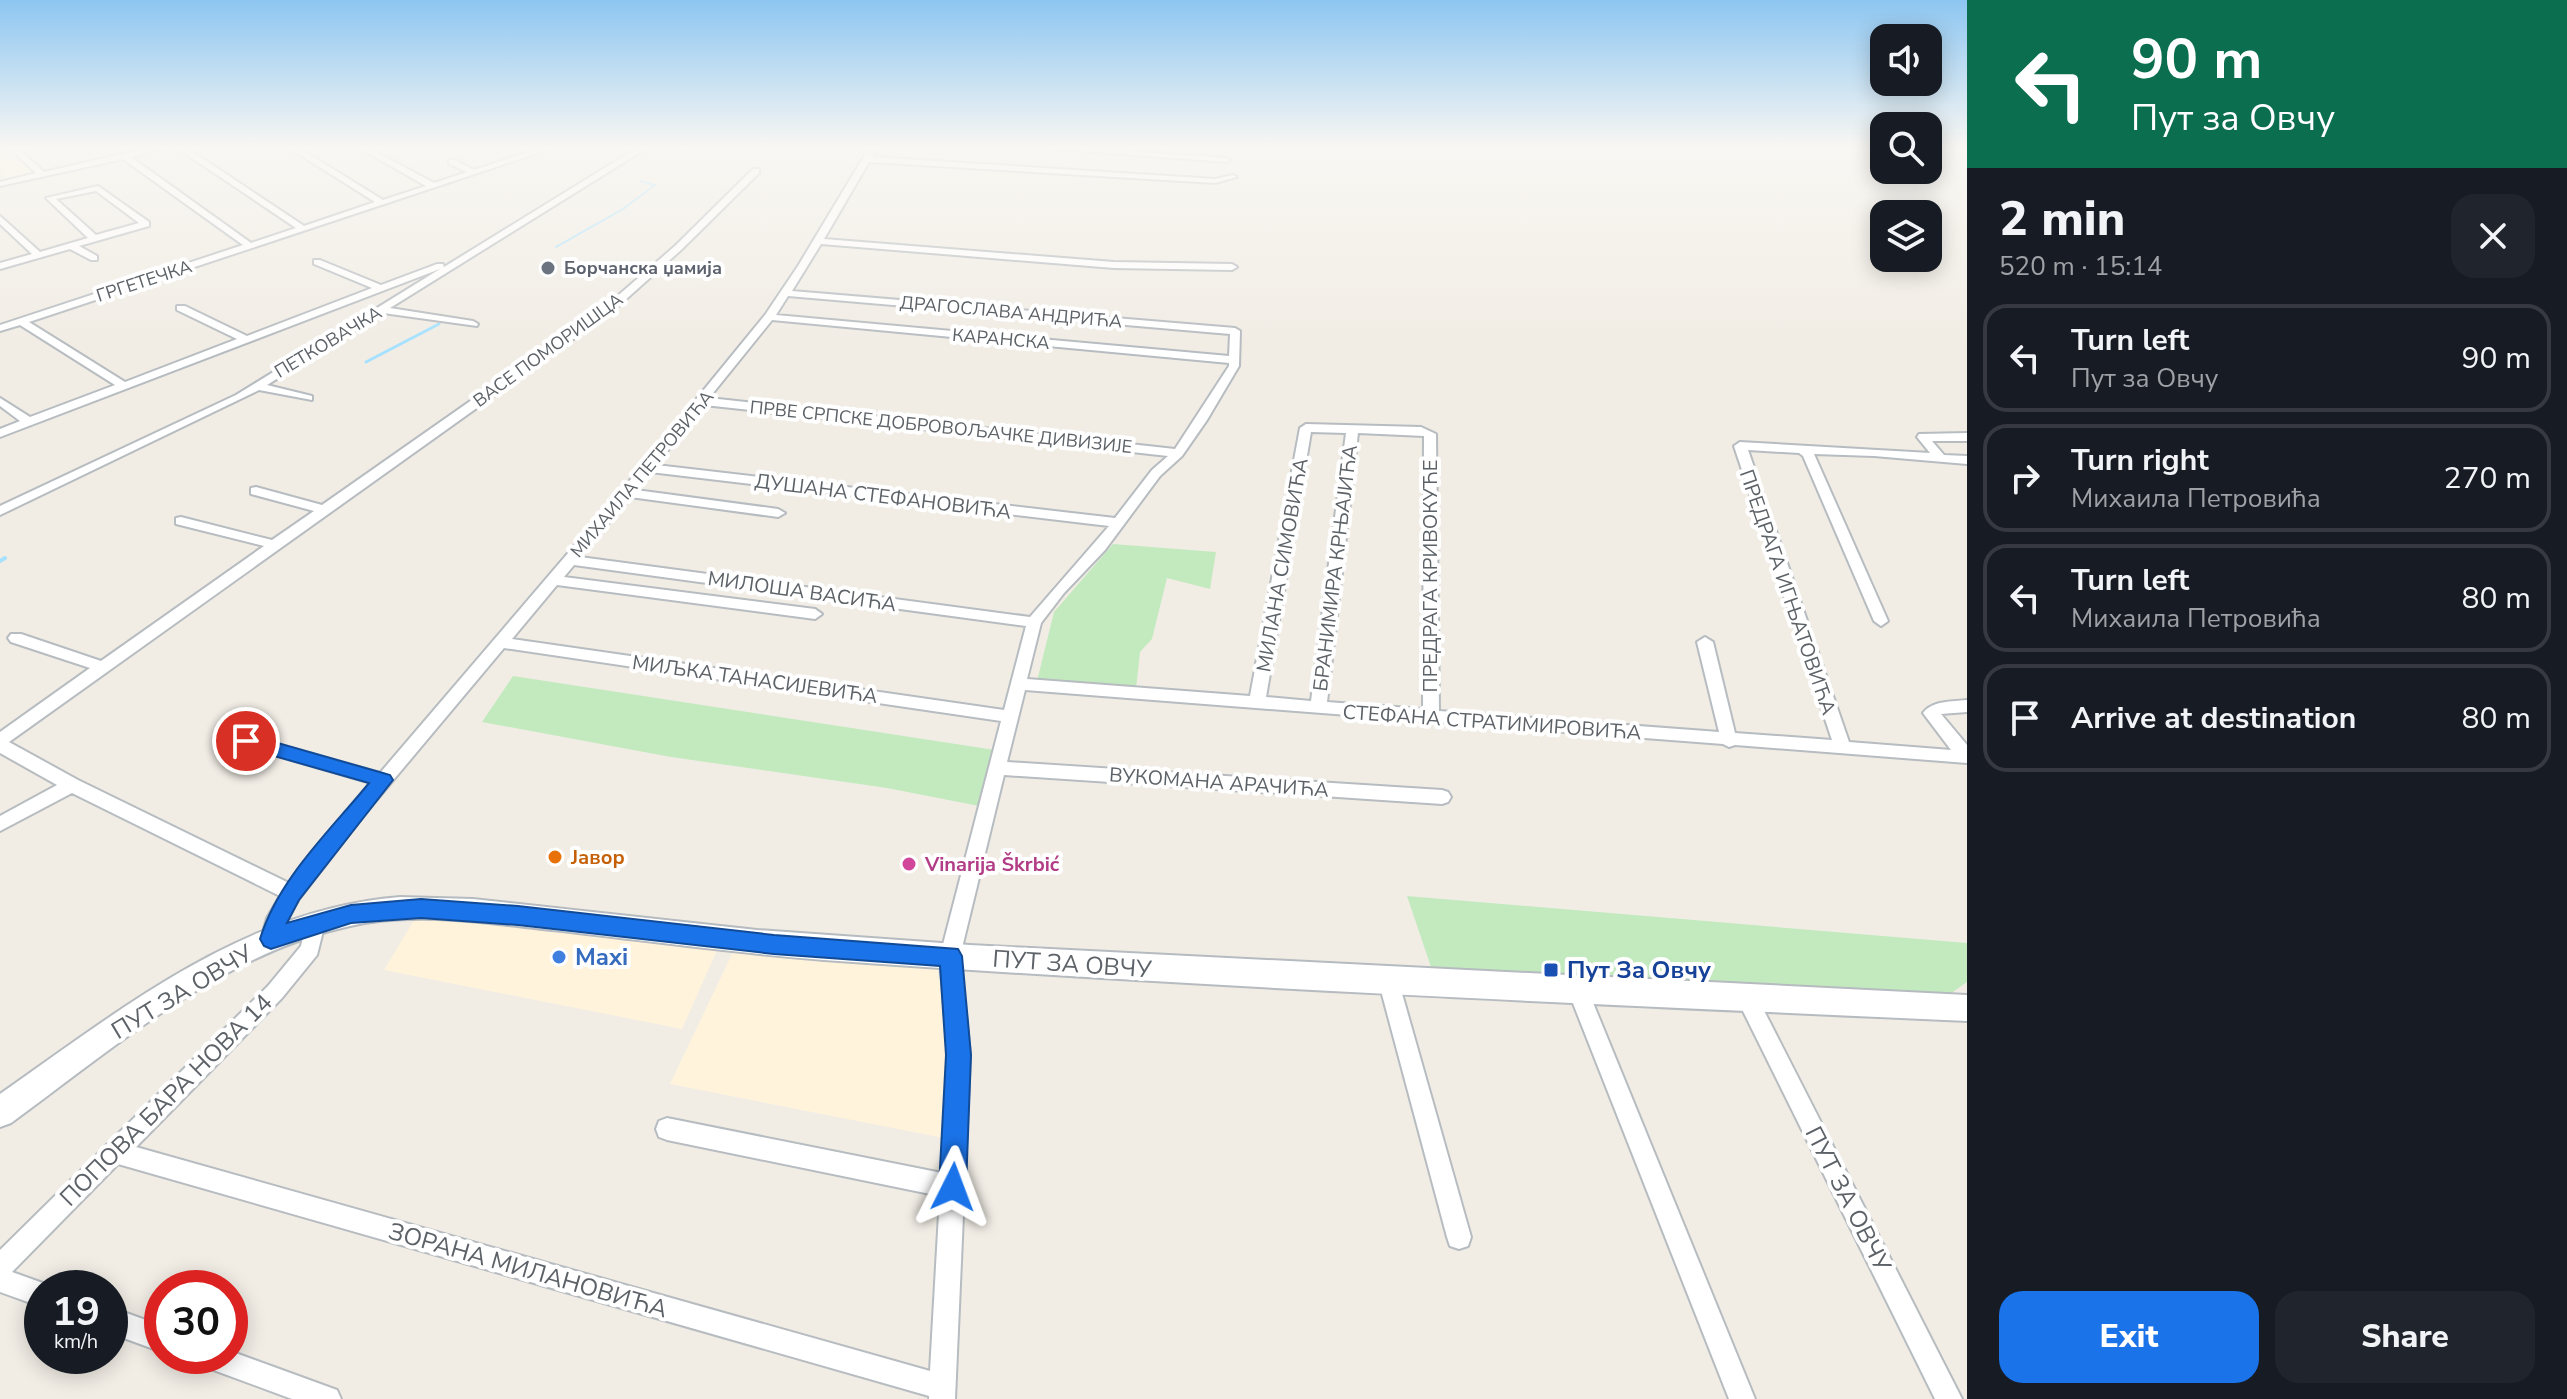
<!DOCTYPE html>
<html lang="en">
<head>
<meta charset="utf-8">
<style>
  :root { --surface:#171b24; --page:#20242c; --text:#f1f3f6; --muted:#9ea1a6; --line:#363941; --accent:#1a73e8 }
  body { margin:0; font-family:"Nunito Sans",sans-serif; background:var(--page); color:var(--text); height:100vh; display:flex; flex-direction:column; font-size:30px; white-space:nowrap }
  * { box-sizing:border-box; margin:0 }
  p { font-size:26px; color:var(--muted) }
  .icon { flex:none; width:44px; height:44px; fill:none; stroke:currentColor; stroke-width:2; stroke-linecap:round; stroke-linejoin:round }
  .map { position:relative; flex:1; overflow:hidden }
  .side { display:flex; flex-direction:column; background:var(--surface); width:600px }
  .side>* { flex:none }
  .top-card { background:#0b6e4f; color:#fff; overflow:hidden }
  .tools { position:absolute; left:1870px; top:24px; display:grid; gap:16px }
  .tools a { display:grid; place-items:center; width:72px; height:72px; border-radius:16px; background:var(--surface); box-shadow:0 4px 20px #0003; font-size:40px }
  .speed { position:absolute; left:24px; top:1270px; display:flex; gap:16px; font-size:40px; font-weight:700; text-align:center }
  .speed>* { display:grid; place-content:center; width:104px; height:104px; border-radius:50%; background:var(--surface); box-shadow:0 4px 20px #0003; line-height:1 }
  .speed small { font-size:20px; font-weight:400 }
  .speed .limit { border:12px solid #d22; background:#fff; color:#111 }
  .pin { position:absolute; display:grid; place-items:center; width:68px; height:68px; color:#fff; margin:-34px; border:4px solid #fff; border-radius:50%; box-shadow:0 2px 8px #0007 }
  .me { position:absolute; width:88px; margin:-44px; rotate:3deg; stroke-linejoin:round; filter:drop-shadow(0 0 6px #0008) }
  .turn { display:flex; align-items:center; gap:28px; height:168px; padding:0 32px; font-size:36px }
  .turn .icon { width:104px; height:104px; stroke-width:2.5 }
  .turn b { display:block; font-size:56px; line-height:68px }
  .round { display:grid; place-items:center; flex:none; width:84px; height:84px; border-radius:24px; background:var(--page) }
  .summary { display:flex; align-items:center; justify-content:space-between; height:136px; padding:0 32px }
  h1 { font-size:48px; font-weight:800; line-height:60px }
  .button { display:flex; gap:16px; margin-top:auto; padding:16px 32px }
  .button a { flex:1; height:92px; border-radius:24px; background:var(--accent); color:#fff; font-size:32px; font-weight:800; line-height:92px; text-align:center }
  .button a+a { background:var(--page); color:var(--text) }
  ul { padding:0; list-style:none }
  li { display:flex; align-items:center; gap:24px; height:108px; margin:0 16px 12px; padding:0 16px; border:4px solid var(--line); border-radius:24px }
  li div { flex:1 }
  li b { display:block; font-size:30px }
  li em { font-style:normal }
  main { display:flex; flex:1; min-height:0 }
  .map>svg:first-child { display:block }
</style>
</head>
<body>
<main>
<div class="map">
<svg width="1967" height="1399" viewBox="0 0 1967 1399">
  <rect width="100%" height="100%" fill="#f1ede5"/>
  <g fill="#fff3db">
    <path d="M12 150 38 174 9 180 0 171V152Z"/>
    <path d="M427 916 717 950 682 1029 384 970 416 917Z"/>
    <path d="M733 952 937 967 951 1050 949 1139 670 1084Z"/>
  </g>
  <g fill="#c3eabf">
    <path d="M1113 544 1216 552 1210 589 1167 578 1152 639 1140 652 1136 689 1037 681 1054 612Z"/>
    <path d="M513 676 995 750 979 806 887 788 671 757 482 722Z"/>
    <path d="M1407 896 1967 943V982L1943 999 1432 970Z"/>
  </g>
  <g fill="none" stroke-linecap="round" stroke-linejoin="round">
    <g stroke="#a6e1ff" stroke-width="2">
      <path d="M679 155 685 148"/>
      <path d="M556 247 623 209 655 185 640 181"/>
    </g>
    <path stroke="#a6e1ff" stroke-width="3" d="M366 362 439 324"/>
    <path stroke="#a6e1ff" stroke-width="4" d="M0 561 5 558"/>
    <g stroke="#b7bcc0" stroke-width="4">
      <g id="street">
        <path d="M9 148H18L44 172 148 148H164L131 157 251 243 296 228 177 148H187L304 226 375 202 289 148H299L383 200 426 186 359 148H369L434 183 467 172 449 164V160H455L474 170 537 149 544 151 29 322 125 382 237 339 177 310V306H185L247 336 372 288 314 264V260H320L381 285 437 264H443L444 267 637 148H647L390 308 473 321 478 324 477 326 383 313 267 385 312 396V400L259 390 0 515V506L236 395 440 269 0 437V429L20 421 0 406V398L30 417 115 385 20 325 0 331V325L243 245 123 159 0 186V182L36 173Z"/>
        <path d="M869 148H877L872 157 1215 179 1233 175 1237 177 1215 183 869 162 824 239 1114 262 1232 264 1237 267 1232 270 1114 268 821 244 792 291 1235 328 1240 331 1239 366 1207 420 1182 456 1160 476 1105 550 1064 593 1041 623 1027 679 1250 696 1300 428 1306 424 1421 427 1436 434 1439 711 1719 732 1697 642 1705 637 1713 642 1735 733 1832 740 1734 446 1740 442 1930 453 1917 437 1919 434 1967 433V441H1932L1944 455 1967 456V464L1874 456 1814 454 1888 621 1881 626 1874 621 1803 456 1799 453 1748 450 1849 742 1951 750 1923 713C1933 700 1951 702 1967 700V712L1941 714 1967 745V763L1735 745 1729 747 1723 744 1437 722 1431 724 1425 721 1025 690 1007 762 1442 790 1448 792 1451 797 1448 802 1442 804 1004 775 960 956 970 1055 955 1399H929V1396L118 1164 12 1272 51 1286 42 1288V1307L0 1292V1250L268 986 301 946 308 917 315 915 322 917 325 923 317 955 282 998 136 1147 930 1371 940 1196 667 1140 659 1137 656 1129 659 1121 667 1118 942 1173 948 1055 940 956 1001 721 504 648 364 815 299 899 286 920 278 945 271 947 264 945 261 939 267 918 280 896 72 793 0 831V816L57 785 0 753V732L90 668 11 642 8 638 11 634H21L101 661 264 546 176 524V518L181 517 272 540 314 511 251 494V488L256 487 322 505 606 306 675 246 753 169H759V173L681 250 614 310 9 742 78 780 289 883 371 783 240 745 238 741 240 737 246 735 380 773 622 490 765 315 798 266ZM788 296 1230 334 1229 356 776 315ZM772 320 1229 363V366L1175 449 709 398ZM704 405 1168 456 1152 470 1115 518 656 465ZM1311 432 1346 433 1311 701 1266 697ZM1358 433 1424 436 1423 709 1327 702ZM650 472 1109 526 1030 617 580 557 630 497 778 517 785 513 778 509 636 490ZM574 565 1026 626 1004 710 512 639 557 585 815 619 822 614 815 609 564 577Z"/>
        <path d="M1040 148H1084L1226 158 1230 160 1226 162Z"/>
        <path d="M98 186 149 222V226L79 246 97 256V260H91L70 249 0 269V263L32 254 0 224V216L40 252 88 238 46 198ZM96 191 139 223 96 235 56 199Z"/>
        <path d="M1389 974 1396 977 1399 983 1471 1237 1468 1246 1459 1249 1450 1246 1447 1237 1379 983 1382 977Z"/>
        <path d="M1577 979 1584 982 1587 988 1755 1399H1729L1567 988 1570 982Z"/>
        <path d="M1747 989 1754 991 1962 1399H1935L1740 1005 1737 998 1740 991Z"/>
        <path d="M110 1307 162 1326V1352L110 1333Z"/>
        <path d="M230 1351 337 1390 341 1399H292L200 1365 196 1356H230Z"/>
      </g>
    </g>
    <g stroke="#b6bbc0" stroke-width="4">
      <path id="secondary" d="M400 897 473 899 757 930 970 945 1967 995V1021C1586 1004 1204 987 824 960 733 953 642 940 552 930 486 923 416 911 350 926 221 954 115 1047 11 1123L0 1127V1094C123 1008 245 909 400 897Z"/>
    </g>
    <use href="#street" fill="#fff" fill-rule="evenodd"/>
    <use href="#secondary" fill="#fff" fill-rule="evenodd"/>
  </g>
  <linearGradient id="sky" x2="0" y2="1"><stop stop-color="#8dc6f1"/><stop offset="0.43" stop-color="#f9f7f3"/><stop offset="1" stop-color="#f9f7f3" stop-opacity="0"/></linearGradient>
  <rect width="1967" height="344" fill="url(#sky)"/>
  <path fill="#1a73e8" stroke="#114b97" stroke-width="2" d="M246 734 383 773 390 775 393 780 299 900 287 923 351 905 421 899 518 906 774 935 958 949 962 956 971 1055 966 1187 962 1197 953 1201 943 1197 939 1187 946 1055 940 966 774 954 518 925 421 918 351 923 271 949 264 946 260 939C278 879 330 831 369 783L239 746 237 741Z"/>
  <circle fill="#6b7280" stroke="#fff" stroke-width="3" cx="548" cy="268" r="8"/>
  <circle fill="#e8710a" stroke="#fff" stroke-width="3" cx="555" cy="857" r="8"/>
  <circle fill="#d1479c" stroke="#fff" stroke-width="3" cx="909" cy="864" r="8"/>
  <circle fill="#3f7fe0" stroke="#fff" stroke-width="3" cx="559" cy="957" r="8"/>
  <rect fill="#1a4fb4" stroke="#fff" stroke-width="3" x="1543" y="962" width="16" height="16" rx="4"/>
  <g text-anchor="middle" stroke-width="8" stroke-linejoin="round" paint-order="stroke">
    <g font-size="18" font-weight="bold" fill="#5b616d" stroke="#fff" text-anchor="start">
      <text x="564" y="274">Борчанска џамија</text>
    </g>
    <g font-size="18" fill="#5c6267" stroke="#fff">
      <text transform="translate(144 281) rotate(-18)" y="6">ГРГЕТЕЧКА</text>
      <text transform="translate(1011 312) rotate(5)" y="6">ДРАГОСЛАВА АНДРИЋА</text>
      <text transform="translate(1001 339) rotate(5)" y="6">КАРАНСКА</text>
      <text transform="translate(328 342) rotate(-31)" y="6">ПЕТКОВАЧКА</text>
      <text transform="translate(548 350) rotate(-36)" y="6">ВАСЕ ПОМОРИШЦА</text>
      <text transform="translate(941 427) rotate(6)" y="6">ПРВЕ СРПСКЕ ДОБРОВОЉАЧКЕ ДИВИЗИЈЕ</text>
      <text transform="translate(642 474) rotate(-50)" y="6">МИХАИЛА ПЕТРОВИЋА</text>
    </g>
    <g font-size="20" fill="#5c6267" stroke="#fff">
      <text transform="translate(883 496) rotate(7)" y="7">ДУШАНА СТЕФАНОВИЋА</text>
      <text transform="translate(1282 565) rotate(-80)" y="7">МИЛАНА СИМОВИЋА</text>
      <text transform="translate(1335 568) rotate(-83)" y="7">БРАНИМИРА КРЊАЈИЋА</text>
      <text transform="translate(1430 576) rotate(-90)" y="7">ПРЕДРАГА КРИВОКУЋЕ</text>
      <text transform="translate(802 591) rotate(8)" y="7">МИЛОША ВАСИЋА</text>
      <text transform="translate(1788 592) rotate(71)" y="7">ПРЕДРАГА ИГЊАТОВИЋА</text>
      <text transform="translate(755 679) rotate(8)" y="7">МИЉКА ТАНАСИЈЕВИЋА</text>
      <text transform="translate(1492 722) rotate(4)" y="7">СТЕФАНА СТРАТИМИРОВИЋА</text>
      <text transform="translate(1219 782) rotate(4)" y="7">ВУКОМАНА АРАЧИЋА</text>
    </g>
    <g font-size="20" font-weight="bold" fill="#c56008" stroke="#fff" text-anchor="start">
      <text x="571" y="864">Јавор</text>
    </g>
    <g font-size="20" font-weight="bold" fill="#b23c85" stroke="#fff" text-anchor="start">
      <text x="925" y="871">Vinarija Škrbić</text>
    </g>
    <g font-size="24" font-weight="bold" fill="#366cbe" stroke="#fff" text-anchor="start">
      <text x="575" y="965">Maxi</text>
    </g>
    <g font-size="24" fill="#5c6267" stroke="#fff">
      <text transform="translate(1072 964) rotate(4)" y="8">ПУТ ЗА ОВЧУ</text>
      <text transform="translate(182 992) rotate(-31)" y="8">ПУТ ЗА ОВЧУ</text>
      <text transform="translate(166 1100) rotate(-45)" y="8">ПОПОВА БАРА НОВА 14</text>
      <text transform="translate(1848 1199) rotate(63)" y="8">ПУТ ЗА ОВЧУ</text>
      <text transform="translate(528 1270) rotate(16)" y="8">ЗОРАНА МИЛАНОВИЋА</text>
    </g>
    <g font-size="24" font-weight="bold" fill="#164399" stroke="#fff" text-anchor="start">
      <text x="1567" y="978">Пут За Овчу</text>
    </g>
  </g>
</svg>
<div class="tools">
<a><svg class="icon" aria-label="sound" viewBox="0 0 24 24"><path d="M4 9h4l5-4v14l-5-4H4zM17 9q2 3 0 6"/></svg></a>
<a><svg class="icon" aria-label="search" viewBox="0 0 24 24"><circle cx="10" cy="10" r="6"/><path d="M15 15l6 6"/></svg></a>
<a><svg class="icon" aria-label="layers" viewBox="0 0 24 24"><path d="M12 4l9 5-9 5-9-5zM3 14l9 5 9-5"/></svg></a>
</div>
<div class="speed"><div>19<small>km/h</small></div><div class="limit">30</div></div>
<div class="pin" style="left:246px;top:741px;background:#d93025"><svg class="icon" aria-label="arrive" viewBox="0 0 24 24"><path d="M6 21V4h12l-3 4 3 4H6"/></svg></div>
<svg class="me" style="left:953px;top:1187px" viewBox="-20 -20 40 40"><path d="M0-17L14 15 0 8-14 15z" fill="#1a73e8" stroke="#fff" stroke-width="4"/></svg>
</div>
<section class="side">
<div class="top-card">
<div class="turn"><svg class="icon" aria-label="left" viewBox="0 0 24 24"><path d="M17 20v-9H6M10 6l-5 5 5 5"/></svg><div><b>90 m</b>Пут за Овчу</div></div>
</div>
<div class="summary"><div><h1>2 min</h1><p>520 m · 15:14</p></div><a class="round"><svg class="icon" aria-label="close" viewBox="0 0 24 24"><path d="M6 6l12 12M18 6L6 18"/></svg></a></div>
<ul>
<li><svg class="icon" aria-label="left" viewBox="0 0 24 24"><path d="M17 20v-9H6M10 6l-5 5 5 5"/></svg><div><b>Turn left</b><p>Пут за Овчу</p></div><em>90 m</em></li>
<li><svg class="icon" aria-label="right" viewBox="0 0 24 24"><path d="M7 20v-9h11M14 6l5 5-5 5"/></svg><div><b>Turn right</b><p>Михаила Петровића</p></div><em>270 m</em></li>
<li><svg class="icon" aria-label="left" viewBox="0 0 24 24"><path d="M17 20v-9H6M10 6l-5 5 5 5"/></svg><div><b>Turn left</b><p>Михаила Петровића</p></div><em>80 m</em></li>
<li><svg class="icon" aria-label="arrive" viewBox="0 0 24 24"><path d="M6 21V4h12l-3 4 3 4H6"/></svg><div><b>Arrive at destination</b></div><em>80 m</em></li>
</ul>
<div class="button"><a>Exit</a><a>Share</a></div>
</section>
</main>
</body>
</html>
